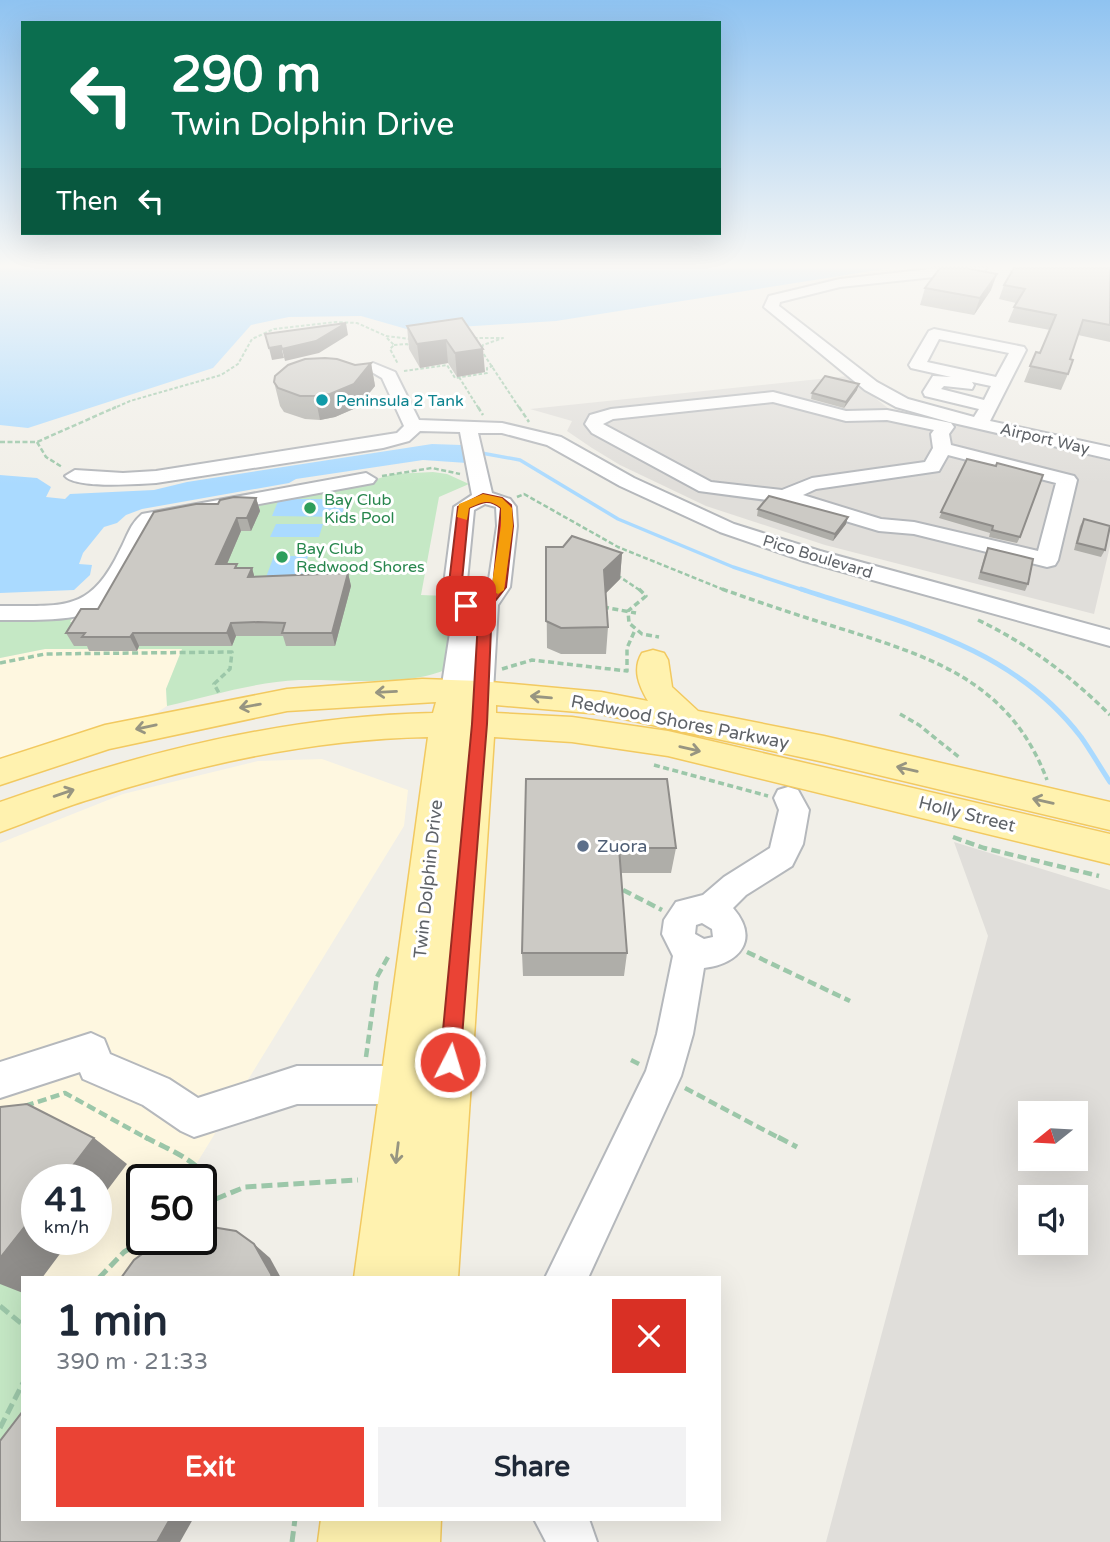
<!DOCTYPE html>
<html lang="en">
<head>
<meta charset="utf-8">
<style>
  :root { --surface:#fff; --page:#f2f2f3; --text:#1f2937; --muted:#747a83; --accent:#ea4335 }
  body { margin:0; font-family:"Varela Round",sans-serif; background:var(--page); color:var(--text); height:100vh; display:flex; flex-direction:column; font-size:26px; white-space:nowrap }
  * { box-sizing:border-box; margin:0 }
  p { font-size:23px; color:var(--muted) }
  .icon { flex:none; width:38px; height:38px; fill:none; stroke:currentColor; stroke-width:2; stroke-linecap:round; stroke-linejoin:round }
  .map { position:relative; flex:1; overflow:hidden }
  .drawer { position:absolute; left:21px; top:1276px; width:700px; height:245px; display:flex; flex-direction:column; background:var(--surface); border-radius:0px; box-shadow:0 7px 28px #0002 }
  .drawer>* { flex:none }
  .guide { position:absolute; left:21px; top:21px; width:700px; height:214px; border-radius:0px; box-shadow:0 7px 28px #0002; background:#0b6e4f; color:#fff; overflow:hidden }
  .needle { width:46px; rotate:252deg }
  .fabs { position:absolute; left:1018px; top:1101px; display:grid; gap:14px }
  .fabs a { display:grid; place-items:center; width:70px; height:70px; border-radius:0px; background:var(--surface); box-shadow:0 7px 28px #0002; font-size:35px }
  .speed { position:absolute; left:21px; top:1164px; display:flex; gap:14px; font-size:35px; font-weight:700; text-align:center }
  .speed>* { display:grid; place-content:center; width:91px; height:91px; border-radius:50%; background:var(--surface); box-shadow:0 7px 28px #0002; line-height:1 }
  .speed small { font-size:18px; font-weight:400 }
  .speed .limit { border:4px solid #111; border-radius:10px; background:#fff; color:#111 }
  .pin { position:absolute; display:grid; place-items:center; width:60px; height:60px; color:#fff; margin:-30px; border-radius:14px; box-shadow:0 4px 10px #0006 }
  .me { position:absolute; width:77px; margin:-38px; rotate:5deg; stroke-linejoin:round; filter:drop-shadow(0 0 5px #0008) }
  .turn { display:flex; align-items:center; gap:24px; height:147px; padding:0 35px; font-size:32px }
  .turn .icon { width:91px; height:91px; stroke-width:2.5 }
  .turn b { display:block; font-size:49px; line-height:60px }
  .then { display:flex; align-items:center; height:66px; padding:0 35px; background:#0003; gap:14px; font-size:26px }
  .round { display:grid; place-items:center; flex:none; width:74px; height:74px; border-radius:0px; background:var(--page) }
  .summary { display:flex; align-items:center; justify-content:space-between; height:119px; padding:0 35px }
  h1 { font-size:42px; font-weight:700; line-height:52px }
  .cta { display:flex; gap:14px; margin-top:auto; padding:14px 35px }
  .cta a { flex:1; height:80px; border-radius:0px; background:var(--accent); color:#fff; font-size:28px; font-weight:700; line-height:80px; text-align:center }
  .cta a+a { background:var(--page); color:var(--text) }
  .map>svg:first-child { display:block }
</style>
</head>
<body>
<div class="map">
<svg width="1110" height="1542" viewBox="0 0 1110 1542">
  <rect width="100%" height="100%" fill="#f1efe8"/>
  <g fill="#fef7e0" fill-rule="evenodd">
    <path d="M45 649H183L166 689 167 706 158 712 41 747 0 762V658Z"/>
    <path d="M322 759 408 790 404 826 187 1179 142 1180V1239H150L126 1277 23 1278 0 1313V843L123 794 258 761ZM37 1180H96V1239H37Z"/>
  </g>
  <g fill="#e0deda" fill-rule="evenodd">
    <path d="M848 376 889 409 1110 461V546L1094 614 825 545 706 506 620 465 592 448 567 431 572 421 530 409Z"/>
    <path d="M954 842 1110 890V1542H826L988 936ZM1031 1113H1076V1158H1031ZM1031 1197H1076V1242H1031Z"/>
  </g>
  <g fill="#c5e8c5">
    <path d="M433 472 447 474 469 484 439 497 421 595 446 596 458 605 453 666C415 688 343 679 299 680 255 682 210 696 167 706L166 689 182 649H45L0 658V615H74L70 622H80L105 614 158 518 359 484 394 474Z"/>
    <path d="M8 1282 23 1289V1435L0 1469V1284Z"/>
  </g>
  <g fill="#aadaff">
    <path d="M0 268H890L556 321 410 330 361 316 289 317 251 325 213 368 28 428 0 425Z"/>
    <path d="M432 444 461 445 467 463 423 460 296 479 289 483 142 509 126 515 117 523 104 527 83 553 79 564 92 565 90 575 74 590 0 593V475L37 478 51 487 46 497 65 499 70 494 154 490 187 482Z"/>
    <path d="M279 499H347L341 517 272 516Z"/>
    <path d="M276 524H323L319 537H270Z"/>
    <path d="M274 556H308L299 586 263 585Z"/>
  </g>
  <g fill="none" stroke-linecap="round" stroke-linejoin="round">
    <path stroke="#aadaff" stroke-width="3.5" d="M476 452 520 460 618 519 733 567 806 591"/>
    <path stroke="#aadaff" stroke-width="5" d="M801 589C903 623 1012 646 1081 737 1091 751 1100 767 1110 782"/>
    <g stroke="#b5b8bc" stroke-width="4">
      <g id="minor">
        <path d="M940 268H987L981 272 840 287 780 302 779 306 877 382 908 399 974 417 979 409 925 396 923 392 933 376 951 377 911 368 909 365 929 331 934 329 1024 347 1026 350 990 421 1110 447V459L949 422 896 407 865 390 764 307 769 296 840 279ZM939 339 1009 353 996 377 927 362ZM972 382 991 386 984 400 941 389 944 386 972 389 974 385Z"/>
        <path d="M373 363 395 372 419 420 502 423 561 437 634 478 734 524 820 551 1110 630V646L804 561 720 532 620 486 547 445 502 433H478L492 493 510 499 516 507 517 526 510 587 498 605 493 692 489 698 480 701 471 698 467 692 468 682 463 697 454 700 445 697 441 691 454 607 443 592 454 507 472 495 460 432 420 431 409 441 383 448 156 483C138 484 76 489 65 476L75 470 123 473 156 471 397 433 404 426 382 378 365 368ZM485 504 496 507 497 526 488 586 475 603 466 591 474 510Z"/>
        <path d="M773 392 846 411 887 410 951 423 954 427 949 434 951 445 1074 476 1077 480 1058 560 1055 565 1047 567 914 534 879 531 782 502 699 491 592 433 585 424 590 415 611 409ZM773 402 846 421 887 420 934 430 931 434 933 448 925 462 812 478 782 490 711 482 603 424 613 419ZM948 455 1056 483 1038 551 914 522 881 519 803 495 816 489 939 471Z"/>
        <path d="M366 473 376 479 373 483 156 523 149 531C111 622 94 620 0 620V606C63 605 89 614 120 550 127 537 130 524 142 514Z"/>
        <path d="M788 787 798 790 809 810 803 844 792 866 746 895 733 908C760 939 740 964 704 968L693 1034 681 1076 588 1278H545L646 1071 657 1034 673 956 662 934 664 920 676 902 703 895 724 877 770 848 779 810 774 798 778 790ZM702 923 712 929 713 937 704 939 695 934 696 925Z"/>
        <path d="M91 1033 104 1039 110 1054 169 1079 198 1098 297 1066H405L418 1072 424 1085 418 1098 405 1104H297L194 1137 181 1131 143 1105 83 1079 80 1072 0 1098V1062Z"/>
        <path d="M534 1519H589L597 1542H546Z"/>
      </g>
    </g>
    <g stroke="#f2c960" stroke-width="3">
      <g id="major">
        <path d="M653 650 664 653 668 660 672 687 698 711 824 736 1110 802V830L824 762 601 714 496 705V713L572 717 668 731 1110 834V864L668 756 572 742 494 737 458 1278H354L428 737C314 739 199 764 91 799 60 808 31 821 0 832V802C140 753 284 716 433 713L436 702 287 711 109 749 0 785V759L105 725 287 689 422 679 480 681 601 692 648 701C639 686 632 669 642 653Z"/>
        <path d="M321 1519H441L440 1542H318Z"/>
      </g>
    </g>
    <g stroke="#9cc7a9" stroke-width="2" stroke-dasharray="3.5 2" stroke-linecap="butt">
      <path d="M387 338 394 345 390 349 398 364"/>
      <path d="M474 338H503L483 345 481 350 520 409"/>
      <path d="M394 345 407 344 411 348"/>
      <path d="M404 371 447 365 455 378 487 373V368L493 366"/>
      <path d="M459 377 479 409"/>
      <path d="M112 409 130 401 221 375 238 364 252 339 274 329 336 322 357 323 386 336 410 339"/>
    </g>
    <g stroke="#9cc7a9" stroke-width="2.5" stroke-dasharray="5 2.5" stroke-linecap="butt">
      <path d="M478 407 483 415"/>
      <path d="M519 407 529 422"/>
      <path d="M0 442H37L116 407"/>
      <path d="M37 442 46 457 62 467"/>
      <path d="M382 476 432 468 460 474"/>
      <path d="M517 497 524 494 618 547 727 591"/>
      <path d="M617 575 641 591"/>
    </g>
    <g stroke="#9cc7a9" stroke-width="3.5" stroke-dasharray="6 3.5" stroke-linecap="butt">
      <path d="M639 589 646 596 628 611 629 623 642 634 659 637"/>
      <path d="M722 589C761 603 800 616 839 628 931 657 1010 681 1047 780"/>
      <path d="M603 607 636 613"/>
      <path d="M978 620C1028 644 1071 676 1110 715"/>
      <path d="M0 663 45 654 232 652 230 669 214 684 219 693"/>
      <path d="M502 669 532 660 627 671V648L635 630"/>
      <path d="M900 714 919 725 960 758"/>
      <path d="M654 765 768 796"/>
    </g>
    <g stroke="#9cc7a9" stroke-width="4.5" stroke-dasharray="9 4.5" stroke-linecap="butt">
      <path d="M953 837 984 848 1099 876"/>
      <path d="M623 890 662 910"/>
      <path d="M747 952 850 1001"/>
      <path d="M366 1057 377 977 388 957"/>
      <path d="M631 1060 639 1064"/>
      <path d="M685 1088 781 1139"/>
      <path d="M25 1106 65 1093 148 1139"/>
    </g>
    <g stroke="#9cc7a9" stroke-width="5" stroke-dasharray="11 5" stroke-linecap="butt">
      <path d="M145 1137C173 1152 210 1164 216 1199"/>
      <path d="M778 1137 797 1147"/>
      <path d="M201 1205 245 1187 358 1180"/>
      <path d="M99 1278 124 1252 145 1239"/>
      <path d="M0 1306 23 1325"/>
      <path d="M0 1428 23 1383"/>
      <path d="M292 1542 295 1519"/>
    </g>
    <use href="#minor" fill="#fff" fill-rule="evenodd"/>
    <use href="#major" fill="#fff2af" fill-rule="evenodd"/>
  </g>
  <g fill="#afaea9">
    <path d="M1110 268V342L1078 335 1070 359 1068 374 1061 390 1024 382 1036 352 1040 353 1050 330 1008 322 1016 303 999 299 1004 285Z"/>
    <path d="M925 288 991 290 974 315 920 305Z"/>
    <path d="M462 318 485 372 457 377 448 363 420 368 409 349 407 326Z"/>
    <path d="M371 363 375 386 358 407 335 417 320 420 305 419 284 412 280 406 274 382 355 365Z"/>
    <path d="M857 390 844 408 811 399 812 393Z"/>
    <path d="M967 459 1020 537 1017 543 989 537 990 533 939 518Z"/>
    <path d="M256 498 260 511 251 531H241L227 564 238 568H252L254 577 348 573 351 586 335 646H286L283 636H236L232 646H139L137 651H89L87 646H74L66 633 98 609 218 504Z"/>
    <path d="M758 509 846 524 833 541 757 516Z"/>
    <path d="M1084 519 1105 550 1101 557 1074 550 1080 526Z"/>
    <path d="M546 547 622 553 620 579 605 594 608 627 606 654H561L547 648Z"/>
    <path d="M988 548 1028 584 1025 591 978 579 985 554Z"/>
    <path d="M526 779 676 848 671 873H621L627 953 624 976H523L522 953Z"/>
  </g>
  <g fill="#8f8d8a">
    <path d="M997 274 991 290 974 315 980 298Z"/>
    <path d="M346 323 348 335 319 353 285 361 282 349Z"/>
    <path d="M446 340 448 363 420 368 417 344Z"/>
    <path d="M281 346 284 358 272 360 269 348Z"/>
    <path d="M483 349 485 372 457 377 455 353Z"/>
    <path d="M371 363 375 386 358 407 335 417 320 420 315 396Z"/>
    <path d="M859 384 857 390 844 408 846 402Z"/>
    <path d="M256 498 260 511 251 531 247 518Z"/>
    <path d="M848 517 846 524 833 541 835 534Z"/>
    <path d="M237 518 241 531 221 578 216 564Z"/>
    <path d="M622 553 620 579 602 597 604 570Z"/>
    <path d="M252 568 256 582 248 577Z"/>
    <path d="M348 573 351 586 335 646 332 633Z"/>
    <path d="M231 623 236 636 232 646 227 633Z"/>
    <path d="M133 633 139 646 137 651 130 637Z"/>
    <path d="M94 1138 127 1164 96 1205V1180H62Z"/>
    <path d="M37 1211V1239H71L42 1278H23V1293L0 1284V1258Z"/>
    <path d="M254 1244 270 1258 281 1278H272Z"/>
    <path d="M170 1519H193L180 1542H157Z"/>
  </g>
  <g fill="#cccac5" stroke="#8f8d8a" stroke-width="2">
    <path d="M940 268H965L997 274 980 298 925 288Z"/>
    <path d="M1014 268H1110V325L1083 320 1070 359 1073 360 1068 374 1030 366 1036 352 1040 353 1056 315 1014 307 1025 289 1004 285Z"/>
    <path d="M462 318 483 349 455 353 446 340 417 344 407 326Z"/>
    <path d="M346 323 316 341 282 349 281 346 269 348 265 334Z"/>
    <path d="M325 358 337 359 355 365 371 363 354 384 330 394 315 396H300L278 388 274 382 275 376 288 365 305 359Z"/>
    <path d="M825 376 859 384 846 402 812 393Z"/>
    <path d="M967 459 996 466 997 463 1043 475 1020 537 992 530 993 526 941 512Z"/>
    <path d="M769 496 848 517 835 534 758 509Z"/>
    <path d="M234 497 256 498 247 518H237L216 564H237L235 568H252L248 577 348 573 332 633H282L285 623 258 622 231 623 227 633H133L130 637H82L85 633H66L81 609H98L154 512 196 504H218L220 500Z"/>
    <path d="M1084 519 1110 526 1105 550 1077 543Z"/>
    <path d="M572 536 622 553 604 570 608 627 561 628 546 621V547H563Z"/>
    <path d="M988 548 1033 559 1028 584 981 572Z"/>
    <path d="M526 779H667L676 848H619L627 953H522Z"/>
    <path d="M27 1104 94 1138 62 1180H37V1211L0 1258V1107Z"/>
    <path d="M212 1227 236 1231 254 1244 271 1274 272 1278H121L134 1260 157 1243 167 1239H201V1228Z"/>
    <path d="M23 1411V1519H170L157 1542H0V1441Z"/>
  </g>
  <defs><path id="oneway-shaft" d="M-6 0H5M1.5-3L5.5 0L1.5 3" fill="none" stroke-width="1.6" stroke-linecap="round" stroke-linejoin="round" transform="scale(1.75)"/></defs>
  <g stroke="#979581">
    <use href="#oneway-shaft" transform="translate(386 692) rotate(177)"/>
    <use href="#oneway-shaft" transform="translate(541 697) rotate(-175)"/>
    <use href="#oneway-shaft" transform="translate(250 706) rotate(170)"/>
    <use href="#oneway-shaft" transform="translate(146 727) rotate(168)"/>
    <use href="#oneway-shaft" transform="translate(690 749) rotate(13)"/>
    <use href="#oneway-shaft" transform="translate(907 769) rotate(-167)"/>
    <use href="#oneway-shaft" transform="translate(64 793) rotate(-19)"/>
    <use href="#oneway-shaft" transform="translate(1043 801) rotate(-167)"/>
    <use href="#oneway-shaft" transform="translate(397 1153) rotate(97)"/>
  </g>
  <linearGradient id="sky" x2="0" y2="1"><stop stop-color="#8fc3f1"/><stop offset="0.55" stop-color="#f9f8f5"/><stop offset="1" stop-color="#f9f8f5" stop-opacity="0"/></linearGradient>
  <rect width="1110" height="484" fill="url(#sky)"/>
  <path fill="#ea4335" stroke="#982c22" stroke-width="2" d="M483 494 502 498 511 505 513 526 506 587 492 605 487 724 460 1062 457 1069 450 1072 443 1069 440 1062 472 724 479 604 493 587 501 508C489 498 482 502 469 508L461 591 473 606 471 609H461L448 592 458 507Z"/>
  <path fill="#f59e0b" d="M483 494 502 498 512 508 513 526 504 590 498 594 491 590 501 526V508C489 498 482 502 469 508L467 520 457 517 459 504Z"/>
  <circle fill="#0f9aa8" stroke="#fff" stroke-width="2.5" cx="322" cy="400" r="7"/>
  <g fill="#2e9e5b" stroke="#fff" stroke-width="2.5">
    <circle cx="310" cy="508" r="7"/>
    <circle cx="282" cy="557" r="7"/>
  </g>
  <circle fill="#5c6f8a" stroke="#fff" stroke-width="2.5" cx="583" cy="846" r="7"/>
  <g text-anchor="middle" stroke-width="6" stroke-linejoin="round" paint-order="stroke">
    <g font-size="16" fill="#0d838f" stroke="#fff" text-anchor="start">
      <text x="336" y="406">Peninsula 2 Tank</text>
    </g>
    <g font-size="16" fill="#5f6368" stroke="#fff">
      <text transform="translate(1045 438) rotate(13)" y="6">Airport Way</text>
      <text transform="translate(818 556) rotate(17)" y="6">Pico Boulevard</text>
    </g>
    <g font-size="16" fill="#27864d" stroke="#fff" text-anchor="start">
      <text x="324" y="505">Bay Club<tspan x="324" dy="18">Kids Pool</tspan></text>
      <text x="296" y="554">Bay Club<tspan x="296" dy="18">Redwood Shores</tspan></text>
    </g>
    <g font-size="18" fill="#5f6368" stroke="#fff">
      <text transform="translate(680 722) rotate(11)" y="6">Redwood Shores Parkway</text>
      <text transform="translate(967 814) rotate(14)" y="6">Holly Street</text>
      <text transform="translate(428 879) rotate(-84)" y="6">Twin Dolphin Drive</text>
    </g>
    <g font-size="18" fill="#4e5e75" stroke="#fff" text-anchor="start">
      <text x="597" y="852">Zuora</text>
    </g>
  </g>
</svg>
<div class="fabs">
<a><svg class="needle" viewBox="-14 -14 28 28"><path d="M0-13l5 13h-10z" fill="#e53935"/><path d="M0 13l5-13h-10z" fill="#747a83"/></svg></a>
<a><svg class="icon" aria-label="sound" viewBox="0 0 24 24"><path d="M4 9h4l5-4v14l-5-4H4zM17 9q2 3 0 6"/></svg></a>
</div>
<div class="speed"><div>41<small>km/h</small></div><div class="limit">50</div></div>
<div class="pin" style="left:466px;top:606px;background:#d93025"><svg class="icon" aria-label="arrive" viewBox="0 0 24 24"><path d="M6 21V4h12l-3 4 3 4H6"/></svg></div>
<svg class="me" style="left:450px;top:1062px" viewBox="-20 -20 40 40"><circle r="17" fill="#ea4335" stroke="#fff" stroke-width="3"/><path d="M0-11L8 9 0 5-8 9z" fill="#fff"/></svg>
<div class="guide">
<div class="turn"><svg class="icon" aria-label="left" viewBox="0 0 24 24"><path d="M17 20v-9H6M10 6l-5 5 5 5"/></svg><div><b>290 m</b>Twin Dolphin Drive</div></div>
<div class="then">Then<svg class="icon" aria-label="left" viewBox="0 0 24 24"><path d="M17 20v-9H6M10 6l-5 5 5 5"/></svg></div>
</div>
<section class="drawer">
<div class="summary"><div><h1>1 min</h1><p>390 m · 21:33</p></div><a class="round" style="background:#d93025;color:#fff"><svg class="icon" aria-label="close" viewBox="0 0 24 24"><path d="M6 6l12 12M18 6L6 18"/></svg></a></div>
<div class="cta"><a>Exit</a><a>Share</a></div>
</section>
</div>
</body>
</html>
